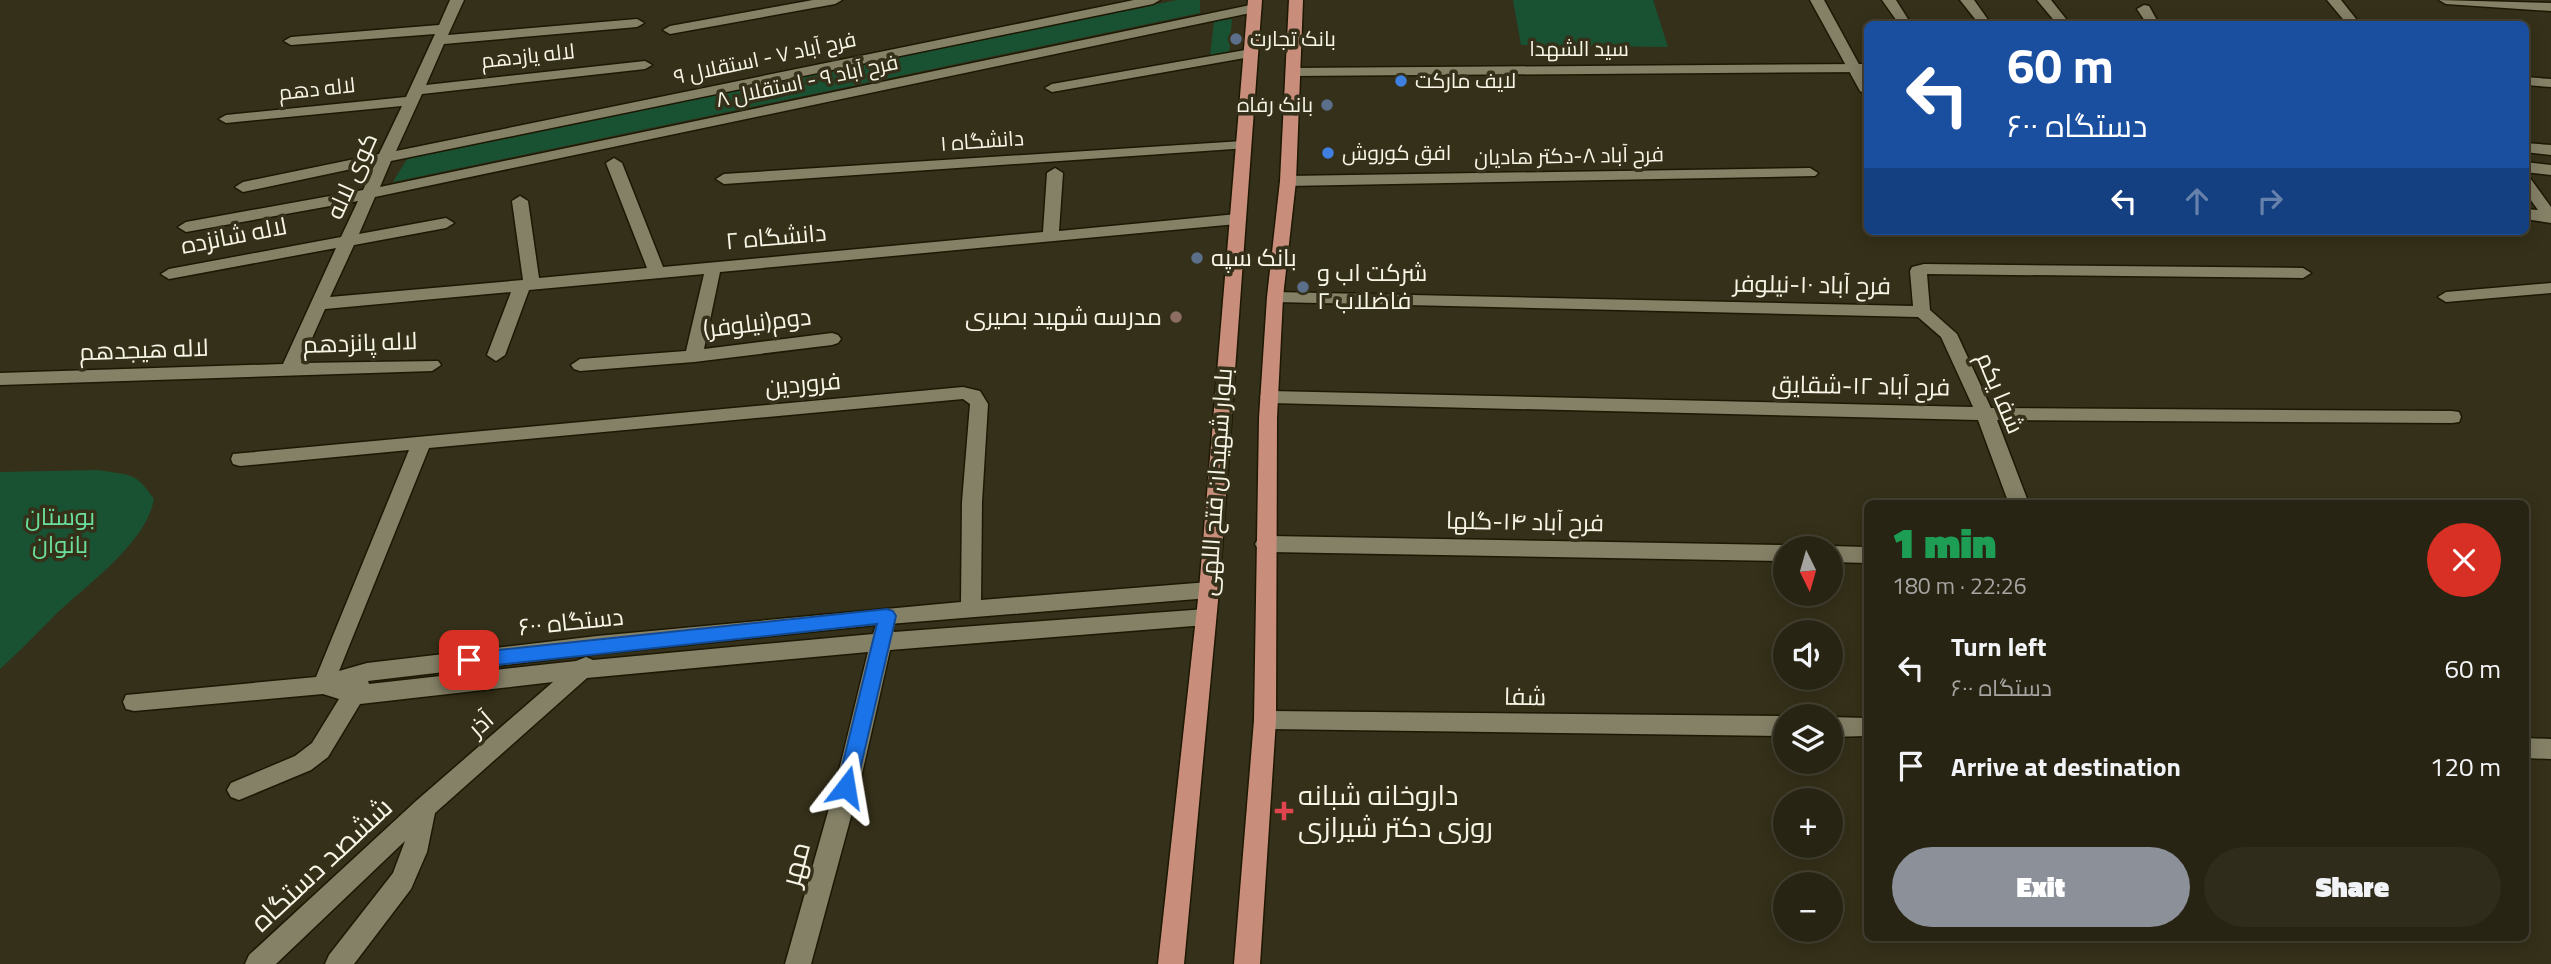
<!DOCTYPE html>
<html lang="en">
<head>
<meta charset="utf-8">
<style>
  :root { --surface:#282413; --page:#302c1c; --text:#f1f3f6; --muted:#a5a4a0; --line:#444133; --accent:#8c9099 }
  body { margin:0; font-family:"Titillium Web",Cairo,sans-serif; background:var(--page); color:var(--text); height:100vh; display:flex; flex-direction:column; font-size:26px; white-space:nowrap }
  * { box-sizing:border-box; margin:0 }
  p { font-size:23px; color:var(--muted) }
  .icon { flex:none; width:38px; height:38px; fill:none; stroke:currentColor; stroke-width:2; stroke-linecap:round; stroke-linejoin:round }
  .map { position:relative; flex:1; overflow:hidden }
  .sheet { position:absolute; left:1864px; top:500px; width:665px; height:441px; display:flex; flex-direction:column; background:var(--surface); border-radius:10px; box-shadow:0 4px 18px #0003,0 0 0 2px var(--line) }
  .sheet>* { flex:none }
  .guide { position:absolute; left:1864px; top:21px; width:665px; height:214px; border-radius:10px; box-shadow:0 4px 18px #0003,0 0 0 2px var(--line); background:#1a4fa0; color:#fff; overflow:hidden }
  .needle { width:46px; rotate:175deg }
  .fabs { position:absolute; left:1773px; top:536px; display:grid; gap:14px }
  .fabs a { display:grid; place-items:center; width:70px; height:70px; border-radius:50%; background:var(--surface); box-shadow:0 4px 18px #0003,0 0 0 2px var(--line); font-size:35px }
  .pin { position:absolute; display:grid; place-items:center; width:60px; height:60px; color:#fff; margin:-30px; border-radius:14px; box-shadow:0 4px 10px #0006 }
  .me { position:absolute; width:77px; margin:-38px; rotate:14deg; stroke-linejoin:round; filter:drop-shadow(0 0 5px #0008) }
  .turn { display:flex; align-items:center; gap:24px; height:147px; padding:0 28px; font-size:32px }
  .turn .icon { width:91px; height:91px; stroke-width:2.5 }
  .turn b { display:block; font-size:49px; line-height:60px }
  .lanes { display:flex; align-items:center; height:66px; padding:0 28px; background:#0003; justify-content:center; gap:35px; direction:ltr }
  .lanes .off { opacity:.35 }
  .round { display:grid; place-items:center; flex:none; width:74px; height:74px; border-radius:37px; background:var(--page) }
  .head { display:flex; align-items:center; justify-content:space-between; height:119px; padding:0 28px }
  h1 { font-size:42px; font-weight:800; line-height:52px; color:#1e9e55 }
  .cta { display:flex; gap:14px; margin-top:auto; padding:14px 28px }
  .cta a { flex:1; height:80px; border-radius:42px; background:var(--accent); color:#fff; font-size:28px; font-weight:800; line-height:80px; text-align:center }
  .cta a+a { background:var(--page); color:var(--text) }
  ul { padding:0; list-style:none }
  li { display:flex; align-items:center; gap:21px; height:98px; padding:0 28px }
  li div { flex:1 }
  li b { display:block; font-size:26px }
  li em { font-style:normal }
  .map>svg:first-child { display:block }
</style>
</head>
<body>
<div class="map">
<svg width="2551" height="964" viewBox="0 0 2551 964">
  <rect width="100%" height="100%" fill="#353019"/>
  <g fill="#195233">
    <path d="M1177 0H1200V13L393 182 407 159Z"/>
    <path d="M1513 0H1653L1668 47 1521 45Z"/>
    <path d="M1232 19 1229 54 1210 56 1214 21Z"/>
    <path d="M99 470C131 476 135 471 154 499 146 544 86 585 54 616 36 634 19 652 0 669V472Z"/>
  </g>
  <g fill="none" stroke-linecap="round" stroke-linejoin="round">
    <g stroke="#1c1803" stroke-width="3">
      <g id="minor">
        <path d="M450 0H464L448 35 637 19 644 23 637 27 444 44 426 85 645 61 652 65 645 69 422 94 396 151 1134 0H1160L1153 4 391 161 380 187 1255 4 1262 8 1255 12 375 197 359 234 446 218 454 223 446 228 354 245 330 297 523 280 512 201 520 196 528 201 539 278 647 268 606 163 614 158 622 163 663 267 1043 232 1047 173 1055 168 1063 173 1059 231 1237 214 1245 219 1237 224 720 272 704 349 832 333 838 335 841 339 838 343 832 345 694 362 580 371 574 369 571 365 580 359 686 351 704 274 529 290 505 355 496 361 487 355 511 292 325 309 301 363 438 361 441 365 432 371 0 385V373L283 364 336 248 169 279 161 274 169 269 341 237 358 201 186 232 178 227 186 222 363 190 375 164 243 192 235 187 243 182 379 154 402 106 226 123 219 119 226 115 406 97 435 34 291 45 284 41 291 37 439 25Z"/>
        <path d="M813 0H842L835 4 670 34 663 30 670 26Z"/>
        <path d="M1810 0H1824L1867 79V95L1860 91Z"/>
        <path d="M1882 0H1896L1911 24H1899Z"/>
        <path d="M1960 0H1974L1991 24H1979Z"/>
        <path d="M2037 0H2051L2070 24H2057Z"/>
        <path d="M2327 0H2341L2360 24H2347Z"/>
        <path d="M2439 0 2551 3V11L2446 4Z"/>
        <path d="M2144 5 2149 6 2159 24H2147L2137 9Z"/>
        <path d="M1251 49 1256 50V56L1052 92 1045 88 1052 84Z"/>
        <path d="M1243 141 1250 145 1248 148 724 184 716 179 724 174Z"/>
        <path d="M2525 143 2551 145V155L2525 152Z"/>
        <path d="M2525 162 2551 165V175L2525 172Z"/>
        <path d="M1810 168 1818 173 1815 176 1288 186 1280 181 1288 176Z"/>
        <path d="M2525 176 2530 178 2551 207V223L2525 219V209L2538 210 2525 192Z"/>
        <path d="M1924 264 2303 268 2311 273 2303 278 1927 274 1930 310 1957 334 1991 408 2452 411 2459 412 2461 417 2459 422 2452 423 1997 420 2029 504H2009L1978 420 1269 403 1263 401 1260 397 1263 393 1269 391 1973 407 1941 337 1918 317 1275 302 1267 297 1275 292 1913 306 1910 271 1912 267Z"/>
        <path d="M2551 283V293L2446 302 2438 297 2446 292Z"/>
        <path d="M963 387 980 391 988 404 982 502 981 600 1209 582 1216 584 1219 590 1216 596 1209 598 889 624 894 632 1206 609 1213 611 1216 617 1213 623 1206 625 890 650 859 787 811 964H785L835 787 868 652 587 678 435 813 427 852 411 889 354 964H325L329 955 393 873 405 841 276 964H245L249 955 416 801 553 682 360 704 328 757 311 770 239 800 231 797 227 790 231 783 295 756 312 743 339 699 323 694 134 711 126 709 123 702 126 695 316 677 409 450 240 466 233 464 231 459 233 454ZM963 399 970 404 962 502 961 602 597 636 367 663 339 671 429 448ZM876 625 873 634 593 660 586 657 576 661 369 684 368 681 597 654Z"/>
        <path d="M1265 536 1785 545 1792 548H1785V561L1265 552 1258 549 1255 544 1258 539Z"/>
        <path d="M1830 546 1867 547V563L1830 562V548H1825Z"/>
        <path d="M1265 711 1785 716V736L1265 729 1257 727 1254 720 1257 713Z"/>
        <path d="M1830 717 1867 718V736L1830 737Z"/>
        <path d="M2525 738 2551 739V759L2525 758Z"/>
      </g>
    </g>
    <g stroke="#1c1803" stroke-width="3">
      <g id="tertiary">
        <path d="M1867 64V72L1292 76 1285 72 1292 68Z"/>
        <path d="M2525 77 2551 79V87L2525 85Z"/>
      </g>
    </g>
    <g stroke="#1c1803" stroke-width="3">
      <g id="primary">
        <path d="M1248 0H1262L1219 590 1184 964H1158L1199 590Z"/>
        <path d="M1289 0H1303L1296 181 1283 297 1277 418 1276 720 1260 964H1234L1254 720 1259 418 1267 297 1280 181Z"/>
      </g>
    </g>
    <use href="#minor" fill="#858167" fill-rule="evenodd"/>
    <use href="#tertiary" fill="#858167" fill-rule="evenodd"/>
    <use href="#primary" fill="#c88e7b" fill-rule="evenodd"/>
  </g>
  <path fill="#1a73e8" stroke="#114b97" stroke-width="2" d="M887 609 893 611 896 616 856 787 853 793 846 796 840 793 837 787 877 624 469 668 463 665 460 660 463 655 469 653Z"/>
  <g fill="#5c6f8a" stroke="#353019" stroke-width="2.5">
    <circle cx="1236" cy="39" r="7"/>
    <circle cx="1327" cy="105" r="7"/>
    <circle cx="1197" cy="258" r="7"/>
    <circle cx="1303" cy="287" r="7"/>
  </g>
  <g fill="#3f7fe0" stroke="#353019" stroke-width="2.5">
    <circle cx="1401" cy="81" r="7"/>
    <circle cx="1328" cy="153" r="7"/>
  </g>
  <circle fill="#8d6e63" stroke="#353019" stroke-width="2.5" cx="1176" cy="317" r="7"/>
  <path fill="#e0444e" stroke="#353019" stroke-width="2.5" d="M1280.5 800.5h7v7h7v7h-7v7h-7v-7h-7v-7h7z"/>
  <g text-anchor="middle" stroke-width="7" stroke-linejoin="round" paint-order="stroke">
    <g font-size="21" fill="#f7f5e6" stroke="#353019" text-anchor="start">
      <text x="1250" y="46">بانک تجارت</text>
      <text x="1415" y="88">لایف مارکت</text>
      <text x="1313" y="112" text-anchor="end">بانک رفاه</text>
      <text x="1342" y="160">افق کوروش</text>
    </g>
    <g font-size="21" fill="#f7f5e6" stroke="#353019">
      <text x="1579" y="56">سید الشهدا</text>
      <text transform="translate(528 56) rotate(-6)" y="7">لاله یازدهم</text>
      <text transform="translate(765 58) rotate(-12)" y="7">فرح آباد ۷ - استقلال ۹</text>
      <text transform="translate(807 81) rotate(-12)" y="7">فرح آباد ۹ - استقلال ۸</text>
      <text transform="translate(317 89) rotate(-6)" y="7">لاله دهم</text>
      <text transform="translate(982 141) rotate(-4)" y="7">دانشگاه ۱</text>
      <text transform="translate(1569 156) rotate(-1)" y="7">فرح آباد ۸-دکتر هادیان</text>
    </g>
    <g font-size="24" fill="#f7f5e6" stroke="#353019">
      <text transform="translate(352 176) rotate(-66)" y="8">کوی لاله</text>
      <text transform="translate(234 236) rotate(-11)" y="8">لاله شانزده</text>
      <text transform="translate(776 237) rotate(-5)" y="8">دانشگاه ۲</text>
      <text transform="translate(1812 285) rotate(1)" y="8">فرح آباد ۱۰-نیلوفر</text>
      <text transform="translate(757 323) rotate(-7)" y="8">دوم(نیلوفر)</text>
      <text transform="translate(360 343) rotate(-2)" y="8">لاله پانزدهم</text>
      <text transform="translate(144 350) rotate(-2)" y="8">لاله هیجدهم</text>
      <text transform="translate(803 384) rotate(-5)" y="8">فروردین</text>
      <text transform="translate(1861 386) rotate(1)" y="8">فرح آباد ۱۲-شقایق</text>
      <text transform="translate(2000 393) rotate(67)" y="8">شفا یکم</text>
      <text transform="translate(1216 482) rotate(-86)" y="8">بلوار شهیدان فتح اللهی</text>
      <text transform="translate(1525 522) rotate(1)" y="8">فرح آباد ۱۴-گلها</text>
      <text transform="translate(571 622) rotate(-6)" y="8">۶۰۰ دستگاه</text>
      <text transform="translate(1525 697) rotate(1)" y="8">شفا</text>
      <text transform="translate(481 724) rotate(-41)" y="8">آذر</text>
    </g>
    <g font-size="24" fill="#f7f5e6" stroke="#353019" text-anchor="start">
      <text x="1211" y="266">بانک سپه</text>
      <text x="1317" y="281">شرکت اب و<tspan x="1317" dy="28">فاضلاب ۲</tspan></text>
      <text x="1162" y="325" text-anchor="end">مدرسه شهید بصیری</text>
    </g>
    <g font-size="24" fill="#6adf9a" stroke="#353019">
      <text x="60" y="525">بوستان<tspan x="60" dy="28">بانوان</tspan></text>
    </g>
    <g font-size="28" fill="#f7f5e6" stroke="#353019" text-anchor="start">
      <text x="1298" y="805">داروخانه شبانه<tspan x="1298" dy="32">روزی دکتر شیرازی</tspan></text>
    </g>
    <g font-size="28" fill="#f7f5e6" stroke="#353019">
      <text transform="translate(321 864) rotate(-43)" y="10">ششصد دستگاه</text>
      <text transform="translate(795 864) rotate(-75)" y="10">مهر</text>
    </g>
  </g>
</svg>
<div class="fabs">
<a><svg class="needle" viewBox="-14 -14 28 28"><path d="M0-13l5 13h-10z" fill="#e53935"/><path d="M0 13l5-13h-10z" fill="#a5a4a0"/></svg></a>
<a><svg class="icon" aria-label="sound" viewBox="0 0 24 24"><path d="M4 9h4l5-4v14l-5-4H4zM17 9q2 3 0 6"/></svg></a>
<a><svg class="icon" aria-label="layers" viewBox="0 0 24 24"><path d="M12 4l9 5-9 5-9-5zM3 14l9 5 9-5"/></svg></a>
<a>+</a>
<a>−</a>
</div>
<div class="pin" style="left:469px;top:660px;background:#d93025"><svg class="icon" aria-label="arrive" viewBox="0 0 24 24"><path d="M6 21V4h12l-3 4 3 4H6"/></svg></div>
<svg class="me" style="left:846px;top:787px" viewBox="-20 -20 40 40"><path d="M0-17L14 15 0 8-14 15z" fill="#1a73e8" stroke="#fff" stroke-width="4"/></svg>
<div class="guide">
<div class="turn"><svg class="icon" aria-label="left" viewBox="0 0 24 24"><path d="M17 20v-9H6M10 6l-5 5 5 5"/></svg><div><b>60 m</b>۶۰۰ دستگاه</div></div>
<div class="lanes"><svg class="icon" aria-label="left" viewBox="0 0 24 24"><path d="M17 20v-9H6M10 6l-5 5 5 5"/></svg><svg class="icon off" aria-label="ahead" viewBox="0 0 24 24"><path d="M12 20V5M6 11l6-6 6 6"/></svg><svg class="icon off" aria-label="right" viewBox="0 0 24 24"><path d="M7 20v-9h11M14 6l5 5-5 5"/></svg></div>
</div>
<section class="sheet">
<div class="head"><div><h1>1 min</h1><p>180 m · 22:26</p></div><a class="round" style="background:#d93025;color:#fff"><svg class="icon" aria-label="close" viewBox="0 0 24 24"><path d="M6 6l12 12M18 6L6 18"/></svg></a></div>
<ul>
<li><svg class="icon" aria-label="left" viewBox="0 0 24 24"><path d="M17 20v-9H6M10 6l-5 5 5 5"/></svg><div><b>Turn left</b><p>۶۰۰ دستگاه</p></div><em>60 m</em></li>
<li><svg class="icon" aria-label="arrive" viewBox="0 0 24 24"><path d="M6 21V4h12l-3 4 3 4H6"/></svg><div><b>Arrive at destination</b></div><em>120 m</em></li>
</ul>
<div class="cta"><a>Exit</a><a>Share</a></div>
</section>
</div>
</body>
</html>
